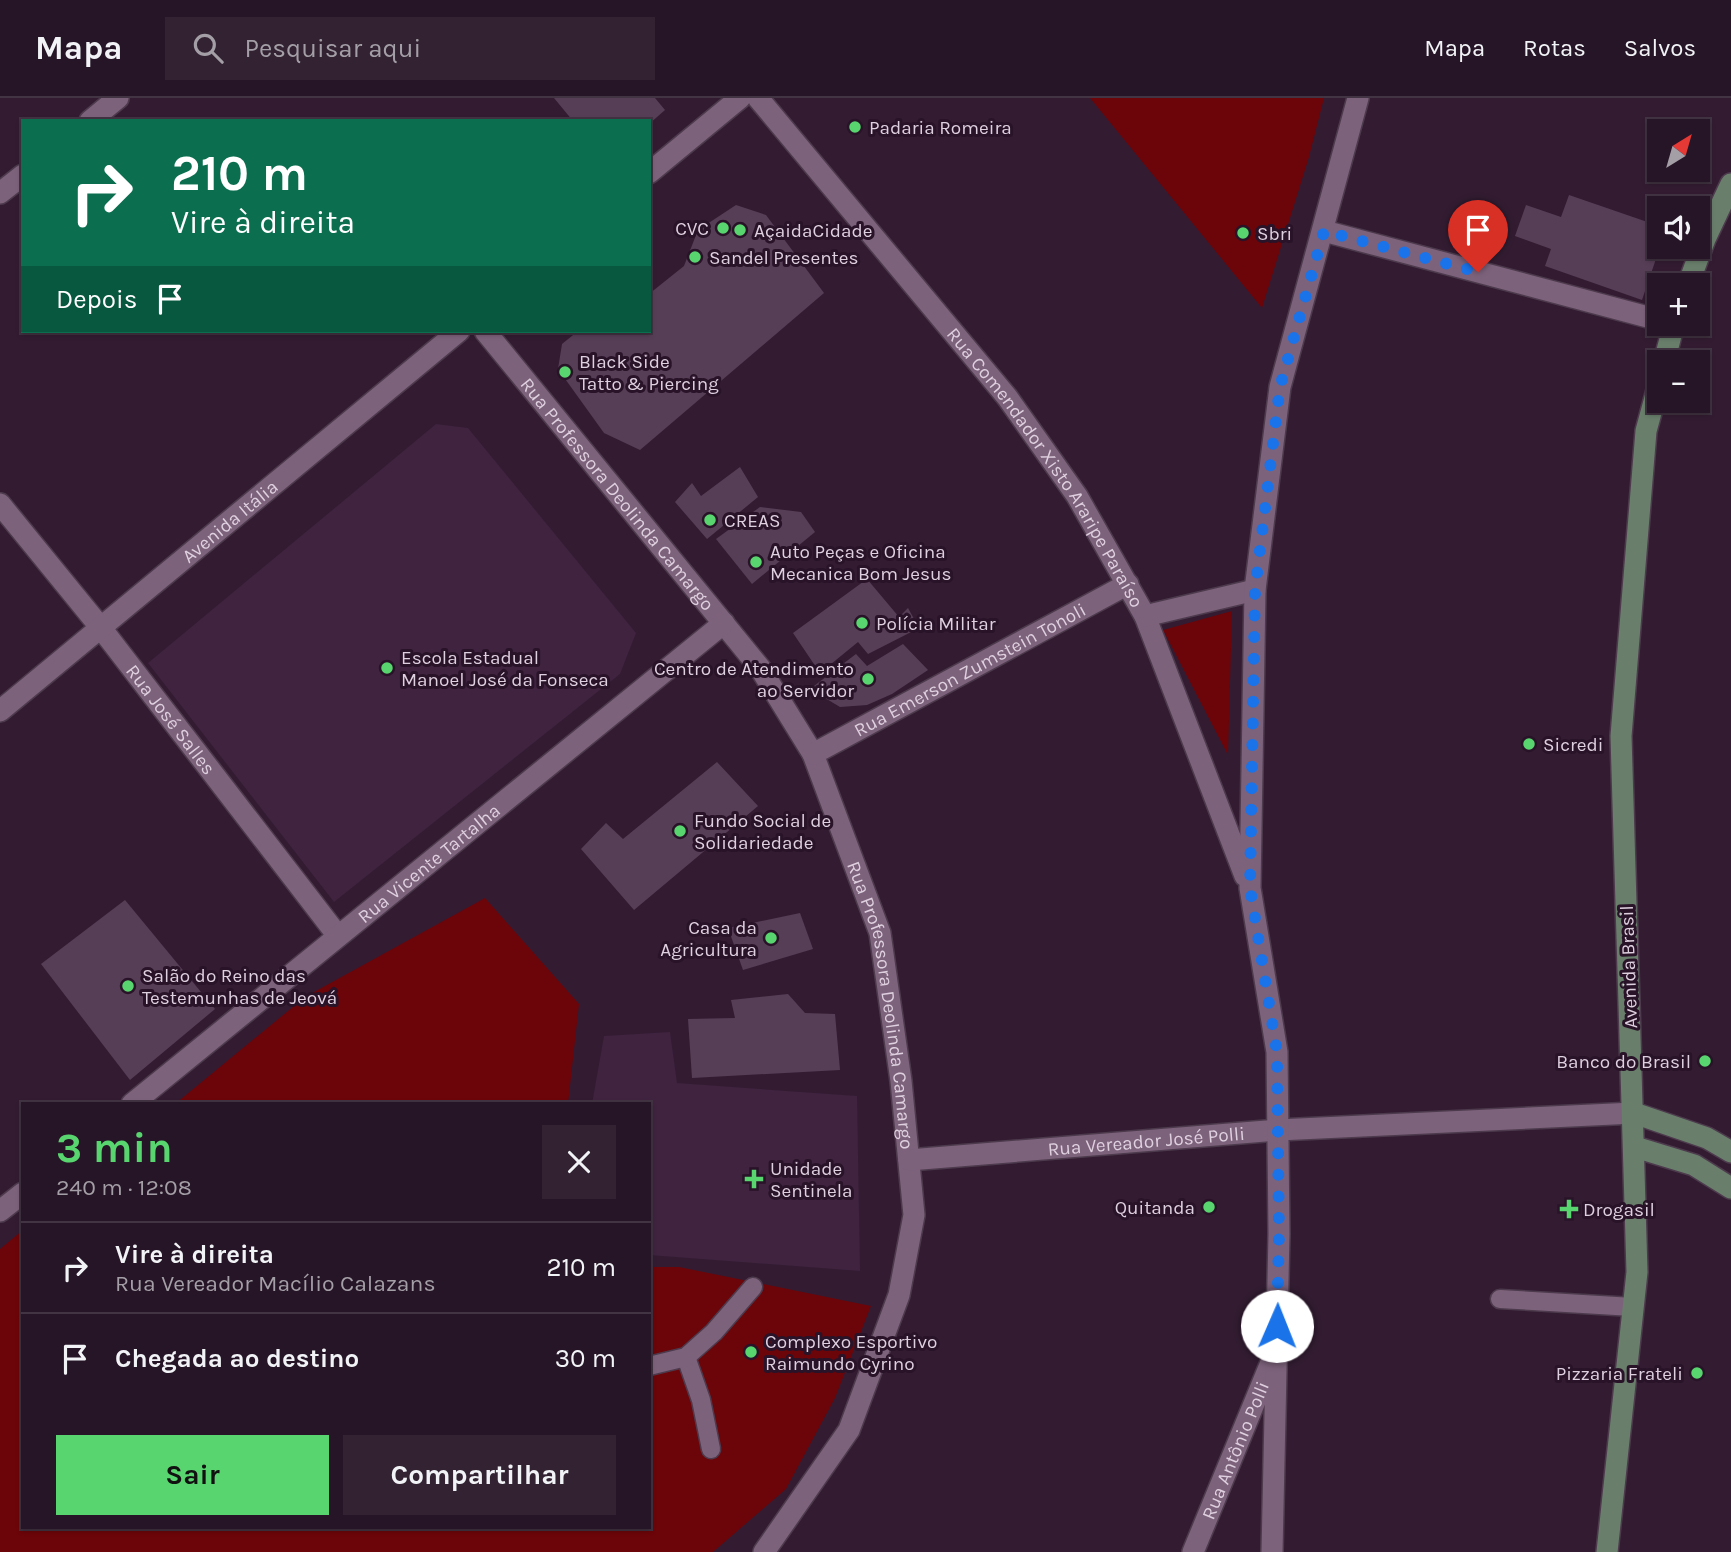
<!DOCTYPE html>
<html lang="pt">
<head>
<meta charset="utf-8">
<style>
  :root { --surface:#261526; --page:#322232; --text:#f1f3f6; --muted:#a49fa7; --line:#423443; --accent:#59d56f }
  body { margin:0; font-family:Karla,sans-serif; background:var(--page); color:var(--text); height:100vh; display:flex; flex-direction:column; font-size:26px; white-space:nowrap }
  * { box-sizing:border-box; margin:0 }
  p { font-size:23px; color:var(--muted) }
  .icon { flex:none; width:38px; height:38px; fill:none; stroke:currentColor; stroke-width:2; stroke-linecap:round; stroke-linejoin:round }
  .map { position:relative; flex:1; overflow:hidden }
  .sheet { position:absolute; left:21px; top:1004px; width:630px; height:427px; display:flex; flex-direction:column; background:var(--surface); border-radius:0px; box-shadow:0 2px 5px #0004,0 0 0 2px var(--line) }
  .sheet>* { flex:none }
  .hud { position:absolute; left:21px; top:21px; width:630px; height:214px; border-radius:0px; box-shadow:0 2px 5px #0004,0 0 0 2px var(--line); background:#0b6e4f; color:#fff; overflow:hidden }
  .needle { width:46px; rotate:37deg }
  .fabs { position:absolute; left:1647px; top:21px; display:grid; gap:14px }
  .fabs a { display:grid; place-items:center; width:63px; height:63px; border-radius:0px; background:var(--surface); box-shadow:0 2px 5px #0004,0 0 0 2px var(--line); font-size:35px }
  .pin { position:absolute; display:grid; place-items:center; width:60px; height:60px; color:#fff; margin:-72px -30px; border-radius:50% 50% 50% 0; rotate:-45deg; box-shadow:0 0 7px #0007 }
  .pin .icon { rotate:45deg }
  .me { position:absolute; width:77px; margin:-38px; rotate:1deg; stroke-linejoin:round; filter:drop-shadow(0 0 5px #0008) }
  .turn { display:flex; align-items:center; gap:24px; height:147px; padding:0 35px; font-size:32px }
  .turn .icon { width:91px; height:91px; stroke-width:2.5 }
  .turn b { display:block; font-size:49px; line-height:60px }
  .then { display:flex; align-items:center; height:66px; padding:0 35px; background:#0003; gap:14px; font-size:26px }
  .round { display:grid; place-items:center; flex:none; width:74px; height:74px; border-radius:0px; background:var(--page) }
  .summary { display:flex; align-items:center; justify-content:space-between; height:119px; padding:0 35px }
  h1 { font-size:42px; font-weight:700; line-height:52px; color:var(--accent) }
  .button { display:flex; gap:14px; margin-top:auto; padding:14px 35px }
  .button a { flex:1; height:80px; border-radius:0px; background:var(--accent); color:#111; font-size:28px; font-weight:700; line-height:80px; text-align:center }
  .button a+a { background:var(--page); color:var(--text) }
  ul { padding:0; list-style:none }
  li { display:flex; align-items:center; gap:21px; height:91px; padding:0 35px; border-top:2px solid var(--line) }
  li div { flex:1 }
  li b { display:block; font-size:26px }
  li em { font-style:normal }
  header { display:flex; align-items:center; gap:42px; box-sizing:border-box; height:98px; padding:0 35px; background:var(--surface); border-bottom:2px solid var(--line) }
  header strong { font-size:33px }
  nav { display:flex; gap:38px; margin-inline-start:auto; font-size:24px }
  .search { width:490px; height:63px; background:var(--page); display:flex; align-items:center; gap:18px; box-sizing:border-box; padding:0 24px; border-radius:0px; color:var(--muted); font-size:26px }
  .map>svg:first-child { display:block }
</style>
</head>
<body>
<header>
<strong>Mapa</strong>
<div class="search"><svg class="icon" aria-label="search" viewBox="0 0 24 24"><circle cx="10" cy="10" r="6"/><path d="M15 15l6 6"/></svg>Pesquisar aqui</div>
<nav><a>Mapa</a><a>Rotas</a><a>Salvos</a></nav>
</header>
<div class="map">
<svg width="1731" height="1454" viewBox="0 0 1731 1454">
  <rect width="100%" height="100%" fill="#331c32"/>
  <g fill="#3f233f">
    <path d="M436 326 468 330 636 535 620 576 334 804 148 565Z"/>
    <path d="M670 934 677 985 857 998 860 1173 649 1157V1006H592L604 938Z"/>
  </g>
  <g fill="#6c0509">
    <path d="M1090 0H1324L1309 59 1262 210Z"/>
    <path d="M1232 513 1228 657 1163 532Z"/>
    <path d="M485 800 579 906 568 1006H175L305 899Z"/>
    <path d="M23 1132V1430H649V1169H679L871 1208 835 1300 786 1391 713 1454H0V1151Z"/>
  </g>
  <g fill="#573e57">
    <path d="M554 0H655L665 12 649 26V23H573Z"/>
    <path d="M1569 97 1659 128 1660 149 1642 202 1545 168 1551 151 1515 138 1526 107 1561 119Z"/>
    <path d="M736 107 766 117 824 195 640 352 604 335 558 271 562 246 578 233H649V196L684 168 698 132Z"/>
    <path d="M740 369 758 399 707 441 675 404 692 385 701 398Z"/>
    <path d="M760 409 801 414 815 434 752 486 716 441Z"/>
    <path d="M867 481 899 519 908 510 919 530 868 556 858 544 820 575 793 535Z"/>
    <path d="M903 546 928 572 892 596 867 607 840 609 810 591 856 556 867 568Z"/>
    <path d="M717 664 758 708 634 812 581 751 606 725 623 741Z"/>
    <path d="M125 802 215 911 130 982 41 866Z"/>
    <path d="M800 815 813 851 743 872 728 830Z"/>
    <path d="M788 896 805 915 835 916 840 972 692 980 688 921 735 920 731 902Z"/>
  </g>
  <g fill="none" stroke-linecap="round" stroke-linejoin="round">
    <g stroke="#4d3b4d" stroke-width="21">
      <g id="lane">
        <path d="M1500 1201 1633 1209"/>
        <path d="M686 1259 701 1302 711 1351"/>
        <path d="M649 1268 686 1259 714 1234 753 1189"/>
      </g>
    </g>
    <g stroke="#4d3b4d" stroke-width="24">
      <g id="street">
        <path d="M90 23 118 0"/>
        <path d="M0 95 23 77"/>
        <path d="M1324 133 1659 222"/>
        <path id="s1" d="M485 233 760 570 813 656 880 835 901 983 914 1117 899 1197 849 1332 764 1454"/>
        <path id="s2" d="M0 406 101 530 338 838"/>
        <path id="s3" d="M813 656 1128 486"/>
        <path id="s4" d="M132 1006 724 525"/>
        <path id="s5" d="M909 1062 1278 1032 1634 1015"/>
        <path d="M0 1113 23 1095"/>
      </g>
    </g>
    <g stroke="#4d3b4d" stroke-width="24">
      <g id="secondary">
        <path id="s6" d="M758 0 1007 299 1077 398 1145 518 1245 778"/>
        <path d="M649 75 740 0"/>
        <path d="M1145 518 1255 492"/>
        <path id="s7" d="M0 613 459 233"/>
        <path id="s8" d="M1193 1454 1272 1262"/>
        <path d="M1272 1454 1279 1136 1277 954 1250 790 1255 492 1280 289 1358 0"/>
      </g>
    </g>
    <g stroke="#4d3b4d" stroke-width="24">
      <g id="primary">
        <path d="M1688 187 1705 141 1731 86"/>
        <path d="M1664 264 1674 226"/>
        <path d="M1634 1015 1707 1040 1731 1054"/>
        <path d="M1635 1049 1694 1067 1731 1090"/>
        <path d="M1607 1454 1637 1174 1621 638 1646 333 1659 285"/>
      </g>
    </g>
    <use href="#lane" stroke="#7d627c" stroke-width="18"/>
    <use href="#street" stroke="#7d627c" stroke-width="21"/>
    <use href="#secondary" stroke="#7d627c" stroke-width="21"/>
    <use href="#primary" stroke="#697f6c" stroke-width="21"/>
  </g>
  <g fill="none" stroke-linecap="round" stroke-linejoin="round">
    <path stroke="#1a73e8" stroke-width="12" stroke-dasharray="0 21.6" d="M1277 1228 1279 1136 1277 954 1250 790 1255 492 1280 289 1324 133 1478 174"/>
  </g>
  <g fill="#59d56f" stroke="#281328" stroke-width="2.5">
    <circle cx="855" cy="29" r="7"/>
    <circle cx="723" cy="130" r="7"/>
    <circle cx="740" cy="132" r="7"/>
    <circle cx="1243" cy="135" r="7"/>
    <circle cx="695" cy="159" r="7"/>
    <circle cx="565" cy="274" r="7"/>
    <circle cx="710" cy="422" r="7"/>
    <circle cx="756" cy="464" r="7"/>
    <circle cx="862" cy="525" r="7"/>
    <circle cx="387" cy="570" r="7"/>
    <circle cx="868" cy="581" r="7"/>
    <circle cx="1529" cy="646" r="7"/>
    <circle cx="680" cy="733" r="7"/>
    <circle cx="771" cy="840" r="7"/>
    <circle cx="128" cy="888" r="7"/>
    <circle cx="1705" cy="963" r="7"/>
    <path d="M750.5 1070.5h7v7h7v7h-7v7h-7v-7h-7v-7h7z"/>
    <circle cx="1209" cy="1109" r="7"/>
    <path d="M1565.5 1100.5h7v7h7v7h-7v7h-7v-7h-7v-7h7z"/>
    <circle cx="751" cy="1254" r="7"/>
    <circle cx="1697" cy="1275" r="7"/>
  </g>
  <g text-anchor="middle" stroke-width="6" stroke-linejoin="round" paint-order="stroke">
    <g font-size="19" fill="#dfd0df" stroke="#281328" text-anchor="start">
      <text x="869" y="36">Padaria Romeira</text>
      <text x="709" y="137" text-anchor="end">CVC</text>
      <text x="754" y="139">AçaidaCidade</text>
      <text x="1257" y="142">Sbri</text>
      <text x="709" y="166">Sandel Presentes</text>
      <text x="579" y="270">Black Side<tspan x="579" dy="22">Tatto &amp; Piercing</tspan></text>
      <text x="724" y="429">CREAS</text>
      <text x="770" y="460">Auto Peças e Oficina<tspan x="770" dy="22">Mecanica Bom Jesus</tspan></text>
      <text x="876" y="532">Polícia Militar</text>
      <text x="401" y="566">Escola Estadual<tspan x="401" dy="22">Manoel José da Fonseca</tspan></text>
      <text x="854" y="577" text-anchor="end">Centro de Atendimento<tspan x="854" dy="22">ao Servidor</tspan></text>
      <text x="1543" y="653">Sicredi</text>
      <text x="694" y="729">Fundo Social de<tspan x="694" dy="22">Solidariedade</tspan></text>
      <text x="757" y="836" text-anchor="end">Casa da<tspan x="757" dy="22">Agricultura</tspan></text>
      <text x="142" y="884">Salão do Reino das<tspan x="142" dy="22">Testemunhas de Jeová</tspan></text>
      <text x="1691" y="970" text-anchor="end">Banco do Brasil</text>
      <text x="770" y="1077">Unidade<tspan x="770" dy="22">Sentinela</tspan></text>
      <text x="1195" y="1116" text-anchor="end">Quitanda</text>
      <text x="1583" y="1118">Drogasil</text>
      <text x="765" y="1250">Complexo Esportivo<tspan x="765" dy="22">Raimundo Cyrino</tspan></text>
      <text x="1683" y="1282" text-anchor="end">Pizzaria Frateli</text>
    </g>
    <g font-size="19" fill="#dfd0df" stroke="#281328">
      <text dy="7" stroke="none"><textPath href="#s6" startOffset="469">Rua Comendador Xisto Araripe Paraíso</textPath></text>
      <text dy="7" stroke="none"><textPath href="#s1" startOffset="210">Rua Professora Deolinda Camargo</textPath></text>
      <text dy="7" stroke="none"><textPath href="#s7" startOffset="298">Avenida Itália</textPath></text>
      <text dy="7" stroke="none"><textPath href="#s3" startOffset="178">Rua Emerson Zumstein Tonoli</textPath></text>
      <text dy="7" stroke="none"><textPath href="#s2" startOffset="275">Rua José Salles</textPath></text>
      <text dy="7" stroke="none"><textPath href="#s4" startOffset="382">Rua Vicente Tartalha</textPath></text>
      <text transform="translate(1628 869) rotate(-92)" y="7">Avenida Brasil</text>
      <text dy="7" stroke="none"><textPath href="#s1" startOffset="798">Rua Professora Deolinda Camargo</textPath></text>
      <text dy="7" stroke="none"><textPath href="#s5" startOffset="238">Rua Vereador José Polli</textPath></text>
      <text dy="7" stroke="none"><textPath href="#s8" startOffset="110">Rua Antônio Polli</textPath></text>
    </g>
  </g>
</svg>
<div class="fabs">
<a><svg class="needle" viewBox="-14 -14 28 28"><path d="M0-13l5 13h-10z" fill="#e53935"/><path d="M0 13l5-13h-10z" fill="#a49fa7"/></svg></a>
<a><svg class="icon" aria-label="sound" viewBox="0 0 24 24"><path d="M4 9h4l5-4v14l-5-4H4zM17 9q2 3 0 6"/></svg></a>
<a>+</a>
<a>−</a>
</div>
<div class="pin" style="left:1478px;top:174px;background:#d93025"><svg class="icon" aria-label="arrive" viewBox="0 0 24 24"><path d="M6 21V4h12l-3 4 3 4H6"/></svg></div>
<svg class="me" style="left:1277px;top:1228px" viewBox="-20 -20 40 40"><circle r="19" fill="#fff"/><path d="M0-13L10 11 0 6-10 11z" fill="#1a73e8"/></svg>
<div class="hud">
<div class="turn"><svg class="icon" aria-label="right" viewBox="0 0 24 24"><path d="M7 20v-9h11M14 6l5 5-5 5"/></svg><div><b>210 m</b>Vire à direita</div></div>
<div class="then">Depois<svg class="icon" aria-label="arrive" viewBox="0 0 24 24"><path d="M6 21V4h12l-3 4 3 4H6"/></svg></div>
</div>
<section class="sheet">
<div class="summary"><div><h1>3 min</h1><p>240 m · 12:08</p></div><a class="round"><svg class="icon" aria-label="close" viewBox="0 0 24 24"><path d="M6 6l12 12M18 6L6 18"/></svg></a></div>
<ul>
<li><svg class="icon" aria-label="right" viewBox="0 0 24 24"><path d="M7 20v-9h11M14 6l5 5-5 5"/></svg><div><b>Vire à direita</b><p>Rua Vereador Macílio Calazans</p></div><em>210 m</em></li>
<li><svg class="icon" aria-label="arrive" viewBox="0 0 24 24"><path d="M6 21V4h12l-3 4 3 4H6"/></svg><div><b>Chegada ao destino</b></div><em>30 m</em></li>
</ul>
<div class="button"><a>Sair</a><a>Compartilhar</a></div>
</section>
</div>
</body>
</html>
